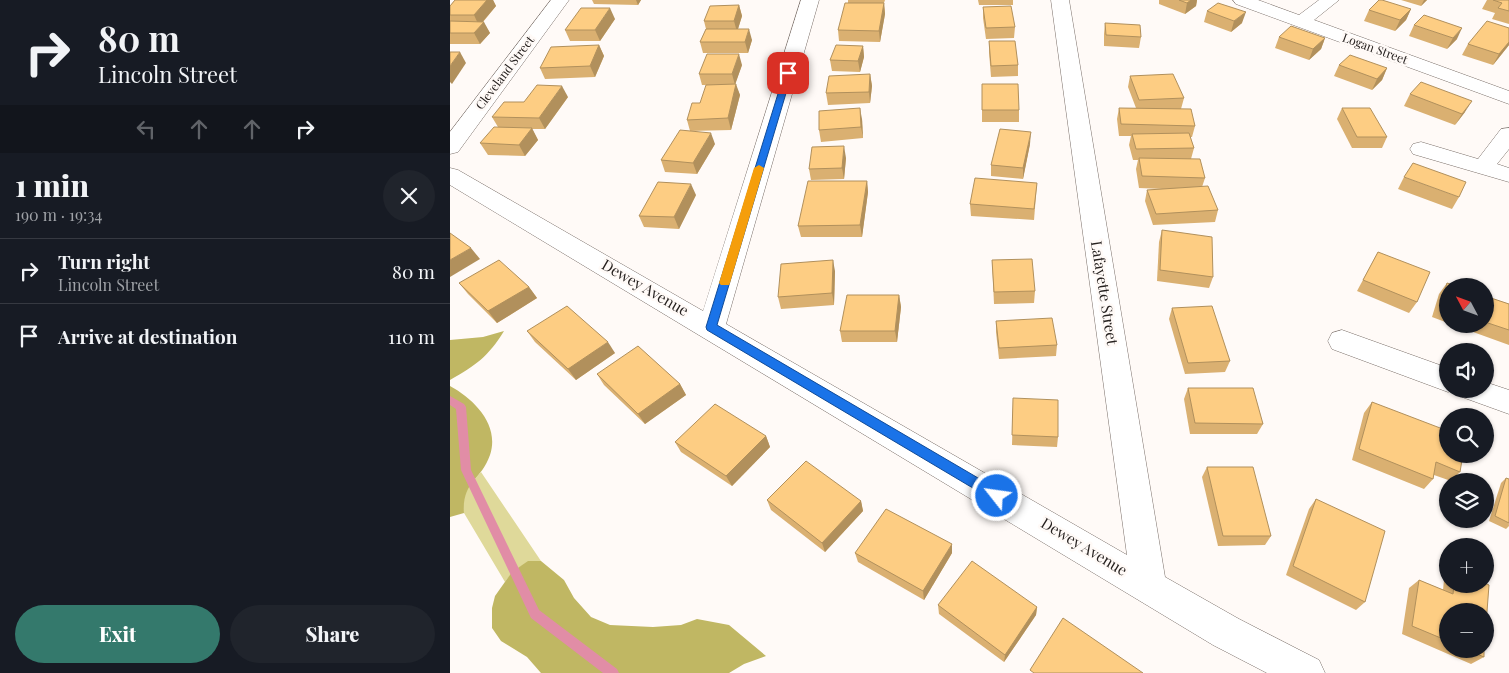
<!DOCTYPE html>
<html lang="en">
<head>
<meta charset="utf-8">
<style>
  :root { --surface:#171b24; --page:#20242c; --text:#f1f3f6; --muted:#9ea1a6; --line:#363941; --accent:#34796c }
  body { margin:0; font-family:"Playfair Display",serif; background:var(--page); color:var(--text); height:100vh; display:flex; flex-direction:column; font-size:19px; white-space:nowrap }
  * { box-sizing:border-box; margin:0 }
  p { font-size:16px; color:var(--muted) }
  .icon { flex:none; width:28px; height:28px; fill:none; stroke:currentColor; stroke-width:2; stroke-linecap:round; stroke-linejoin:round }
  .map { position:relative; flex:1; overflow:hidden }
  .details { display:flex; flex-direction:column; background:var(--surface); width:450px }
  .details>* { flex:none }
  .guide { background:#171b24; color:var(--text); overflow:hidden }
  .needle { width:32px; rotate:311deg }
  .tools { position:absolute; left:989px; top:278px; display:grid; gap:10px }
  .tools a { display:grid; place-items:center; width:55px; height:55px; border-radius:50%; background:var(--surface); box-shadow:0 1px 4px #0004; font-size:25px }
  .pin { position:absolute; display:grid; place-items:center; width:42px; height:42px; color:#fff; margin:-21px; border-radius:10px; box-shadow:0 2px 8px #0006 }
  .me { position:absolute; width:55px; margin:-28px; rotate:300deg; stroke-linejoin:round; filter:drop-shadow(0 0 4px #0008) }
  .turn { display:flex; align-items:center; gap:18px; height:105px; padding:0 15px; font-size:22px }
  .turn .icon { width:65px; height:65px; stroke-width:2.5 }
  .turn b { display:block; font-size:35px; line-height:42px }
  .lanes { display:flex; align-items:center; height:48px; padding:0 15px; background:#0003; justify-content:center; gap:25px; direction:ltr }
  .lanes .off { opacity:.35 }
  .round { display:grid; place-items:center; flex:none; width:52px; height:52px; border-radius:26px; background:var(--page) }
  .summary { display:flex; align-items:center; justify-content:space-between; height:85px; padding:0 15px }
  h1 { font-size:30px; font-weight:800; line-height:38px }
  .primary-button { display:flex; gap:10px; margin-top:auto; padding:10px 15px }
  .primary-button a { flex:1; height:58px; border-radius:30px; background:var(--accent); color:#fff; font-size:20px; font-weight:800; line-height:58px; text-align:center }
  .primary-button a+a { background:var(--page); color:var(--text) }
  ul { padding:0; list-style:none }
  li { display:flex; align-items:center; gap:15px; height:65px; padding:0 15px; border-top:1px solid var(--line) }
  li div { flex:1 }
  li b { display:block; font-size:19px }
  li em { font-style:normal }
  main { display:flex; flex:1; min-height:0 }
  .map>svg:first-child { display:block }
</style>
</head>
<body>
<main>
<section class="details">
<div class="guide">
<div class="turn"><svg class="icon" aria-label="right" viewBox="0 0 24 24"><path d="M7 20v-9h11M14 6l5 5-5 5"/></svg><div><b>80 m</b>Lincoln Street</div></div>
<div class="lanes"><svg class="icon off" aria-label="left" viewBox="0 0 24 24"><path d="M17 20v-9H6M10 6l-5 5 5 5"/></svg><svg class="icon off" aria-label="ahead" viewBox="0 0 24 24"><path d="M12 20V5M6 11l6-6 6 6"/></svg><svg class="icon off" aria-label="ahead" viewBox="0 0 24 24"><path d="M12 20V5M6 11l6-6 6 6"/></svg><svg class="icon" aria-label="right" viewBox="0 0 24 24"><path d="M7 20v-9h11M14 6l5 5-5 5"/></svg></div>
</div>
<div class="summary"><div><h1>1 min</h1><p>190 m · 19:34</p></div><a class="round"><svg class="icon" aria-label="close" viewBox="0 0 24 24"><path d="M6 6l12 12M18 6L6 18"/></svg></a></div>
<ul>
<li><svg class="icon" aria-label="right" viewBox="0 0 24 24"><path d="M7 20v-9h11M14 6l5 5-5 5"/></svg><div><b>Turn right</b><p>Lincoln Street</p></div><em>80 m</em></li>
<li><svg class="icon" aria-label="arrive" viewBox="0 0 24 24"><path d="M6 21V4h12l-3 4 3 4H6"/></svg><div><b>Arrive at destination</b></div><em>110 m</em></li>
</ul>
<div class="primary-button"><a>Exit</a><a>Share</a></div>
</section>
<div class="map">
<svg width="1059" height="673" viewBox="0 0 1059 673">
  <rect width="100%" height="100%" fill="#fffaf7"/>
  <path fill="#dfd99a" d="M31 472 91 561C74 562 65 568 55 582L14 513 13 500 17 488Z"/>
  <g fill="#c0b763">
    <path d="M54 331C38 357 26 365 0 380V340L33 337Z"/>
    <path d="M0 386C24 399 50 425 40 455 31 481 12 481 14 513L0 517Z"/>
    <path d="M78 561H91L114 580 124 598 141 617 160 625 203 627 231 625 247 619 279 625 316 656 294 664 279 673H91L77 657 51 641 42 628V608L45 596 62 572Z"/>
  </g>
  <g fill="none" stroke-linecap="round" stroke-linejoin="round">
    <path fill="#e18da6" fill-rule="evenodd" d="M0 396 14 404 16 407 21 470 89 610 167 669 169 673H153L81 618 11 470 6 409 0 405Z"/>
    <g stroke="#7a6f69" stroke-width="1">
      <g id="minor">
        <path d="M101 0H119L8 152 0 154V132Z"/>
        <path d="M351 0H369L276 324 677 555 601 0H619L715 577 789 619 869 660 875 673H817L763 645 0 185V168L8 170 253 311Z"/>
        <path d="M783 0H808L849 15 869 0H889L864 20 1059 91V104L786 4Z"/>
        <path d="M1059 128V149L1047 164 1059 168V182L963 154 960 149 963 144 971 142 1028 159 1051 129Z"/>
        <path d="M892 330 998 368V389H1007L998 392 882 349 878 341 882 333Z"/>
        <path d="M1035 382 1059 390V414L1012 397 1007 389H1035Z"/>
      </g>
    </g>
    <use href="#minor" fill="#fff" fill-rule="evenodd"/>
  </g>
  <g fill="#dab071">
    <path d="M5 0H43L46 6 33 22 40 33 30 44H0V6Z"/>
    <path d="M142 0H191L188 5 144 4Z"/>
    <path d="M398 0H435L434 3 435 14 430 42 389 41 388 30 398 3Z"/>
    <path d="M528 0H563V5H529Z"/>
    <path d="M709 0H747L746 6 735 14 709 4Z"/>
    <path d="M951 0H977L971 6Z"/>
    <path d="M1037 0H1059V24L1042 19 1045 13 1032 9Z"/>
    <path d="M289 5 292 16 288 29 302 40 298 53H253L250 42 256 29 254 21Z"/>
    <path d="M533 7 565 27 564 38 536 39 533 18Z"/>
    <path d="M961 9 956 20 945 31 914 21 919 10Z"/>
    <path d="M757 11 792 23 781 32 754 22Z"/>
    <path d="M165 19 150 41H120L115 30Z"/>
    <path d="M655 23 691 37 689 48 654 46V34Z"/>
    <path d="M964 25 1007 39 997 49 959 36Z"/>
    <path d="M1059 28V45L1043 65 1012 55 1018 44Z"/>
    <path d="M829 37 875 38 871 49 859 60 825 48Z"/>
    <path d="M539 41 568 65V76L541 77 539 52Z"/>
    <path d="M149 45 154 56 145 77 95 79 90 68Z"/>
    <path d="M413 46 414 57 410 72 382 71 380 60Z"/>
    <path d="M292 65 285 84 290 95 281 130 240 131 237 120 250 103 260 85H252L249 74Z"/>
    <path d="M889 65 937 68 932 80 922 90 884 76Z"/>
    <path d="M420 74 422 86 420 103 378 105 376 93Z"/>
    <path d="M680 76 734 98 731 109 745 126 742 137H740L744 148 741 159 755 178 752 187 768 210 765 222 703 225 695 201 697 190 713 189 689 188 686 169 688 160H683L679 145 681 136H669L667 119 669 108H686L678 87Z"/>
    <path d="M532 84 569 110V122H532Z"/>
    <path d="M960 94 1015 112 1005 125 954 106Z"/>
    <path d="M118 97 95 129H82L88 140 75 156 38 155 30 143 48 127 42 117 74 102Z"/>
    <path d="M892 108 937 137 932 148H902L887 119Z"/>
    <path d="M412 119 413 138 371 142 369 130Z"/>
    <path d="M265 144 247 174 215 172 211 160Z"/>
    <path d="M580 144 573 179 541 176V165Z"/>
    <path d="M396 158 394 179 361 180 359 169Z"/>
    <path d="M954 177 1009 197 1002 209 948 189Z"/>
    <path d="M417 181 418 192 412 237H351L348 226Z"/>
    <path d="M587 183 584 220 521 216 520 204Z"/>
    <path d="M246 195 229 229 194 227 189 216Z"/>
    <path d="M712 230 763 277 759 288 707 281 709 242Z"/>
    <path d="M928 252 967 302 959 313 907 291Z"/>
    <path d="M542 260 585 291 584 303 544 304Z"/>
    <path d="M385 271 384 305 331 309 328 297Z"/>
    <path d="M9 283 79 287 87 298 47 323 18 294Z"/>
    <path d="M997 283 998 286V323L982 317 989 294Z"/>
    <path d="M449 295 451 307 447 342H392L390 331Z"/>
    <path d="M1035 296 1059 304V345L1001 324H1035Z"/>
    <path d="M722 308 780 361 775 372 735 374 719 319Z"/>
    <path d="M546 321 607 345 606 356 549 359 546 332Z"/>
    <path d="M77 331 165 353 126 380 85 342Z"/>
    <path d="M147 374 230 384 236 395 195 424 154 385Z"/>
    <path d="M738 388 813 424 807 434H740L734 399Z"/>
    <path d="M922 402 1010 472 1001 481 984 475 983 479 974 489 902 460 914 413Z"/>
    <path d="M563 408 608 437 607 447 562 445Z"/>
    <path d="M316 436 320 447 282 486 231 452 225 442Z"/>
    <path d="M757 467 821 536 815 545 768 546 752 477Z"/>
    <path d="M1056 478 1059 526 1056 529 1039 521 1051 483Z"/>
    <path d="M866 499 915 602 906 610 836 575 859 509Z"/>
    <path d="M317 500 411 501 413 511 375 552 321 510Z"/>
    <path d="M405 553H502L474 600 408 562Z"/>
    <path d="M998 577V584H1035L998 611V649H1034V657L1021 664 952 634 959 588 969 580 993 590 994 580Z"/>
    <path d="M488 605 587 607 586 615 554 662 489 614Z"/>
  </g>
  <g fill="#b1905c">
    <path d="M37 0H43L46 6 29 26 24 15Z"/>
    <path d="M186 0H191L188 5Z"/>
    <path d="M741 0H747L746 6 735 14 737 3Z"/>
    <path d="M974 0H977L971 6Z"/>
    <path d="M434 3 435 14 430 42 429 31Z"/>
    <path d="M289 5 292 16 287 32 284 21Z"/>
    <path d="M160 8 165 19 150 41 145 30Z"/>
    <path d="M961 9 956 20 945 31 950 20Z"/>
    <path d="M796 12 792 23 781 32 784 21Z"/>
    <path d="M34 22 40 33 30 44 24 33Z"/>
    <path d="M1012 28 1007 39 997 49 1003 38Z"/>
    <path d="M299 29 302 40 298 53 295 42Z"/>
    <path d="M875 38 871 49 859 60 863 49Z"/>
    <path d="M1059 42V45L1043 65 1049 54Z"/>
    <path d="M149 45 154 56 145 77 140 66Z"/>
    <path d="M413 46 414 57 410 72 408 61Z"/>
    <path d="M10 52 16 63 2 84 0 82V66Z"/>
    <path d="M289 54 292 65 285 85 282 74Z"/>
    <path d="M937 68 932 80 922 90 927 79Z"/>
    <path d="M420 74 422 86 420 103 419 92Z"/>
    <path d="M286 84 290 95 281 130 278 118Z"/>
    <path d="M112 86 118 97 95 129 89 118Z"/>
    <path d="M1022 101 1015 112 1005 125 1012 114Z"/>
    <path d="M410 108 412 119 413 138 411 127Z"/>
    <path d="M82 128 88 140 75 156 69 145Z"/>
    <path d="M581 132 580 144 573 179V168Z"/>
    <path d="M261 133 265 144 247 174 243 163Z"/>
    <path d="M394 146 396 158 394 179 392 168Z"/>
    <path d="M417 181 418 192 412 237 410 225Z"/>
    <path d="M241 184 246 195 229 229 224 217Z"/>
    <path d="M21 248 30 259 0 277V260Z"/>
    <path d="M383 260 385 271 384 305 382 293Z"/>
    <path d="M79 287 87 298 47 323 38 311Z"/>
    <path d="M449 295 451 307 447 342 445 331Z"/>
    <path d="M158 342 165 353 126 380 118 369Z"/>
    <path d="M230 384 236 395 195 424 188 414Z"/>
    <path d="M316 436 320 447 282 486 276 476Z"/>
    <path d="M411 501 413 511 375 552 372 543Z"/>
    <path d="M502 544V553L474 600 473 591Z"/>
    <path d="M587 607 586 615 554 662 555 655Z"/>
  </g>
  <g fill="#fdcd83" stroke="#b1905c">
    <path d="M5 0H37L24 15H0V6Z"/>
    <path d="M729 0H741L737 3Z"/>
    <path d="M929 0H932L961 9 950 20 919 10Z"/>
    <path d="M1043 0H1059V11L1048 8 1052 3Z"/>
    <path d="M395 3H434L429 31 388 30Z"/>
    <path d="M768 3 796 12 784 21 757 11Z"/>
    <path d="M289 5 284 21H254L260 6Z"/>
    <path d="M561 6 565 27 536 28 533 7Z"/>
    <path d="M131 8H160L145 30H115Z"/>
    <path d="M974 15 1012 28 1003 38 964 25Z"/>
    <path d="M0 21 34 22 24 33H0Z"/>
    <path d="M1037 21 1059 28V42L1049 54 1018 44Z"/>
    <path d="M655 23 690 25 691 37 656 35Z"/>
    <path d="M841 26 875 38 863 49 829 37Z"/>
    <path d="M256 29H299L295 42H250Z"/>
    <path d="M539 41H565L568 65 541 66Z"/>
    <path d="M149 45 140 66 90 68 101 47Z"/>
    <path d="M386 45 413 46 408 61 380 60Z"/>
    <path d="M0 52H10L0 66Z"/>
    <path d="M257 54H289L282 74H249Z"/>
    <path d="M900 55 937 68 927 79 889 65Z"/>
    <path d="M420 74 419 92 376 93 379 76Z"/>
    <path d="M723 74 734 98 689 100 680 76Z"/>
    <path d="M971 82 1022 101 1012 114 960 94Z"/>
    <path d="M286 84 278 118 237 120 242 103H250L256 85Z"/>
    <path d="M532 84H568L569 110H532Z"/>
    <path d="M87 85 112 86 89 118 42 117 54 102H74Z"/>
    <path d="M410 108 411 127 369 130V111Z"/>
    <path d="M669 108 741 109 745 126 671 124Z"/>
    <path d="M892 108H920L937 137H907Z"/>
    <path d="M44 127 82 128 69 145 30 143Z"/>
    <path d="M550 129 581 132 573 168 541 165Z"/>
    <path d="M230 130 261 133 243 163 211 160Z"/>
    <path d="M739 133 744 148 686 149 682 134Z"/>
    <path d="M394 146 392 168 359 169 362 147Z"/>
    <path d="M689 158 750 159 755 178 692 176Z"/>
    <path d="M963 163 1016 182 1009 197 954 177Z"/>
    <path d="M525 178 587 183 584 209 520 204Z"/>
    <path d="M358 181H417L410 225 348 226Z"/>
    <path d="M208 182 241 184 224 217 189 216Z"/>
    <path d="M758 186 768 210 706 214 697 190Z"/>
    <path d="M712 230 762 237 763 277 710 270Z"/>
    <path d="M0 233 21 248 0 260Z"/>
    <path d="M928 252 980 272 967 302 913 280Z"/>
    <path d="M582 259 585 291 544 292 542 260Z"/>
    <path d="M49 260 79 287 38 311 9 283Z"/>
    <path d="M383 260 382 293 328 297 331 264Z"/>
    <path d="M997 283 1007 286H998V308L990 306Z"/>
    <path d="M397 295H449L445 331H390Z"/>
    <path d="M1035 296 1059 304V330L1035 322Z"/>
    <path d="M117 306 158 342 118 369 77 331Z"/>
    <path d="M762 306 780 361 738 363 722 308Z"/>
    <path d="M602 318 607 345 549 348 546 321Z"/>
    <path d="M188 346 230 384 188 414 147 374Z"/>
    <path d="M738 388H803L813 424 745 423Z"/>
    <path d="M563 398 608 400V437L562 435Z"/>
    <path d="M922 402 998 431V454H1013L1010 472 986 462 983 479 909 449Z"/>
    <path d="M265 404 316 436 276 476 225 442Z"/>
    <path d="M356 461 411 501 372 543 317 500Z"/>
    <path d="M757 467H803L821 536H773Z"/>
    <path d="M1056 478 1059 479V523L1045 516Z"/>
    <path d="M866 499 935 531 915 602 843 566Z"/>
    <path d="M436 509 502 544 473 591 405 553Z"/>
    <path d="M522 561 587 607 555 655 488 605Z"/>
    <path d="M969 580 1003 594 1004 584 1035 583 1039 585 1035 638V611H998V641L962 626Z"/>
    <path d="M613 618 693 673H584L580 670Z"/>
    <path d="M1015 649H1034V657Z"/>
  </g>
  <path fill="#1a73e8" stroke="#114b97" d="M335 71 342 73 267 325 552 492 554 496 552 500 547 502 543 500 257 330 256 327Z"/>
  <path fill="#f59e0b" d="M309 165 314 168 280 283 279 285H271L269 283 304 168Z"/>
  <g text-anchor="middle" stroke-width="5" stroke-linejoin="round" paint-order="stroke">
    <g font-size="12" fill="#26211f" stroke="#fffaf7">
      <text transform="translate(925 49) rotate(20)" y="4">Logan Street</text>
      <text transform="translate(55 73) rotate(-53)" y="4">Cleveland Street</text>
    </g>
    <g font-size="15" fill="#26211f" stroke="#fffaf7">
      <text transform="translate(195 288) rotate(30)" y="5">Dewey Avenue</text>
      <text transform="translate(654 293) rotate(81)" y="5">Lafayette Street</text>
      <text transform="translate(634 547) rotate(31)" y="5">Dewey Avenue</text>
    </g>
  </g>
</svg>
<div class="tools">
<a><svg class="needle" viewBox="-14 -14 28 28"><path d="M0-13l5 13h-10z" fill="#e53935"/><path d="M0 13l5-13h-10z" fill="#9ea1a6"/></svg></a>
<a><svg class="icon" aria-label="sound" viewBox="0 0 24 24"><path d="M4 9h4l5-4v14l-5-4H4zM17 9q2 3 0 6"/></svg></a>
<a><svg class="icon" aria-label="search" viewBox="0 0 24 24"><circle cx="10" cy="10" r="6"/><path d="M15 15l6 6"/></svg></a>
<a><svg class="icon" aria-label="layers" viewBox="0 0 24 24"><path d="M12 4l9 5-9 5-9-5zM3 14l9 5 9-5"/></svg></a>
<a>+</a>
<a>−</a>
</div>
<div class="pin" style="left:338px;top:73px;background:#d93025"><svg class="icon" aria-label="arrive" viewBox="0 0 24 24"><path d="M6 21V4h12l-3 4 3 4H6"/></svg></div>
<svg class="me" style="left:547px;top:496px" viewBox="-20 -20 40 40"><circle r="17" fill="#1a73e8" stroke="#fff" stroke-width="3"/><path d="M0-11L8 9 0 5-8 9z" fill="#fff"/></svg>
</div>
</main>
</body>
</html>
